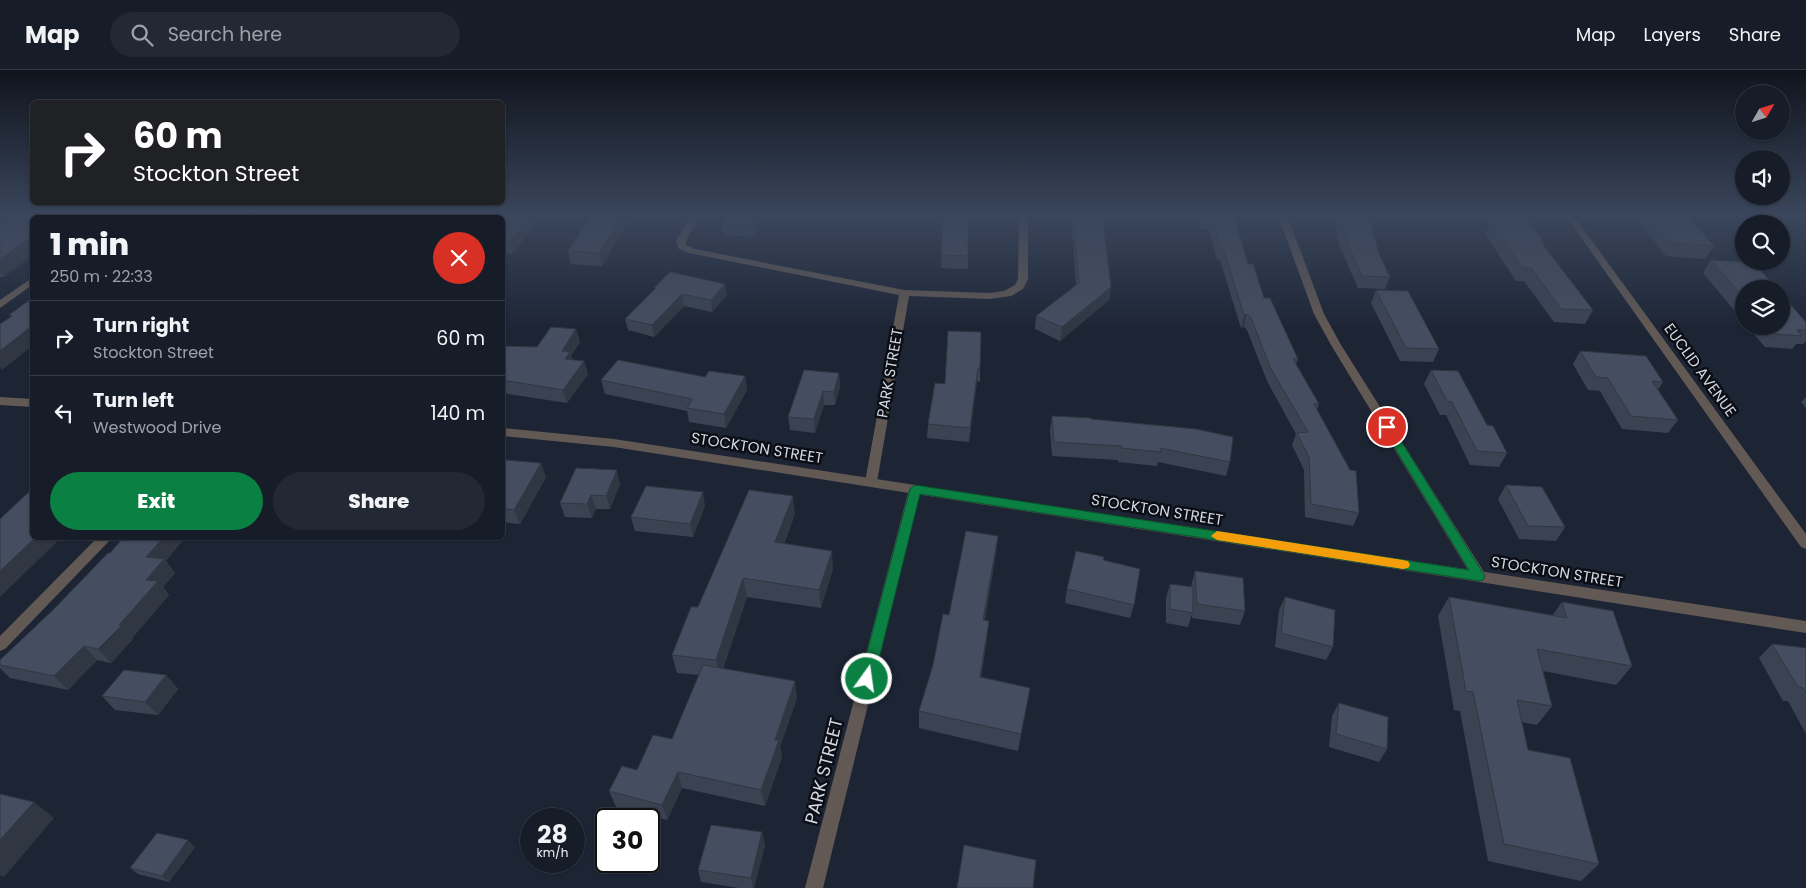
<!DOCTYPE html>
<html lang="en">
<head>
<meta charset="utf-8">
<style>
  :root { --surface:#161c28; --page:#232934; --text:#f1f3f6; --muted:#9ea1a8; --line:#353a45; --accent:#0b8043 }
  body { margin:0; font-family:Poppins,sans-serif; background:var(--page); color:var(--text); height:100vh; display:flex; flex-direction:column; font-size:19px; white-space:nowrap }
  * { box-sizing:border-box; margin:0 }
  p { font-size:16px; color:var(--muted) }
  .icon { flex:none; width:28px; height:28px; fill:none; stroke:currentColor; stroke-width:2; stroke-linecap:round; stroke-linejoin:round }
  .map { position:relative; flex:1; overflow:hidden }
  .details { position:absolute; left:30px; top:145px; width:475px; height:325px; display:flex; flex-direction:column; background:var(--surface); border-radius:8px; box-shadow:0 1px 4px #0004,0 0 0 1px var(--line) }
  .details>* { flex:none }
  .banner { position:absolute; left:30px; top:30px; width:475px; height:105px; border-radius:8px; box-shadow:0 1px 4px #0004,0 0 0 1px var(--line); background:#202124; color:#fff; overflow:hidden }
  .needle { width:32px; rotate:51deg }
  .fabs { position:absolute; left:1735px; top:15px; display:grid; gap:10px }
  .fabs a { display:grid; place-items:center; width:55px; height:55px; border-radius:50%; background:var(--surface); box-shadow:0 1px 4px #0004,0 0 0 1px var(--line); font-size:25px }
  .speed { position:absolute; left:520px; top:738px; display:flex; gap:10px; font-size:25px; font-weight:700; text-align:center }
  .speed>* { display:grid; place-content:center; width:65px; height:65px; border-radius:50%; background:var(--surface); box-shadow:0 1px 4px #0004,0 0 0 1px var(--line); line-height:1 }
  .speed small { font-size:12px; font-weight:400 }
  .speed .limit { border:2px solid #111; border-radius:8px; background:#fff; color:#111 }
  .pin { position:absolute; display:grid; place-items:center; width:42px; height:42px; color:#fff; margin:-21px; border:2px solid #fff; border-radius:50%; box-shadow:0 1px 5px #0007 }
  .me { position:absolute; width:55px; margin:-28px; rotate:14deg; stroke-linejoin:round; filter:drop-shadow(0 0 4px #0008) }
  .turn { display:flex; align-items:center; gap:18px; height:105px; padding:0 20px; font-size:22px }
  .turn .icon { width:65px; height:65px; stroke-width:2.5 }
  .turn b { display:block; font-size:35px; line-height:42px }
  .round { display:grid; place-items:center; flex:none; width:52px; height:52px; border-radius:26px; background:var(--page) }
  .overview { display:flex; align-items:center; justify-content:space-between; height:85px; padding:0 20px }
  h1 { font-size:30px; font-weight:800; line-height:38px }
  .cta { display:flex; gap:10px; margin-top:auto; padding:10px 20px }
  .cta a { flex:1; height:58px; border-radius:30px; background:var(--accent); color:#fff; font-size:20px; font-weight:800; line-height:58px; text-align:center }
  .cta a+a { background:var(--page); color:var(--text) }
  ul { padding:0; list-style:none }
  li { display:flex; align-items:center; gap:15px; height:75px; padding:0 20px; border-top:1px solid var(--line) }
  li div { flex:1 }
  li b { display:block; font-size:19px }
  li em { font-style:normal }
  header { display:flex; align-items:center; gap:30px; box-sizing:border-box; height:70px; padding:0 25px; background:var(--surface); border-bottom:1px solid var(--line) }
  header strong { font-size:24px }
  nav { display:flex; gap:28px; margin-inline-start:auto; font-size:18px }
  .search { width:350px; height:45px; background:var(--page); display:flex; align-items:center; gap:12px; box-sizing:border-box; padding:0 18px; border-radius:28px; color:var(--muted); font-size:19px }
  .map>svg:first-child { display:block }
</style>
</head>
<body>
<header>
<strong>Map</strong>
<div class="search"><svg class="icon" aria-label="search" viewBox="0 0 24 24"><circle cx="10" cy="10" r="6"/><path d="M15 15l6 6"/></svg>Search here</div>
<nav><a>Map</a><a>Layers</a><a>Share</a></nav>
</header>
<div class="map">
<svg width="1806" height="818" viewBox="0 0 1806 818">
  <rect width="100%" height="100%" fill="#1d2535"/>
  <g fill="none" stroke-linecap="round" stroke-linejoin="round">
    <g fill="#625954" fill-rule="evenodd">
      <path d="M420 145H429L427 148H418Z"/>
      <path d="M691 145H700L686 171V175L695 179 904 220 990 223 1004 221 1015 215 1018 209 1019 145H1028V209L1023 219 1011 226 990 229 909 226 877 412 871 416 865 412 899 225 689 183 679 179 676 171Z"/>
      <path d="M1278 145H1287L1324 244 1341 275 1484 502 1486 506 1484 510 1479 511 1474 510 1331 275 1314 244Z"/>
      <path d="M1565 145H1573L1806 464V479L1801 477Z"/>
      <path d="M915 415 919 416 921 419 823 818H805L909 419 911 416Z"/>
      <path d="M97 468H112L5 579 0 581V566Z"/>
    </g>
    <g fill="#625954" fill-rule="evenodd">
      <path d="M118 145H129L126 148H116Z"/>
      <path d="M32 208V215L0 238V230Z"/>
      <path d="M0 327 32 329V337L0 335Z"/>
      <path d="M502 358 614 369 1806 551V563L614 377 502 366Z"/>
    </g>
  </g>
  <g fill="#3b4353">
    <path d="M18 145H88L84 148H32V185L4 207H0V156Z"/>
    <path d="M592 145H637L632 152H628L602 196 571 194 568 181Z"/>
    <path d="M727 145H764L754 167 724 165 722 153Z"/>
    <path d="M941 145H968V199L941 198 943 155H941Z"/>
    <path d="M1071 145H1104L1105 152 1104 160 1111 217 1109 230 1060 271 1035 259 1036 246 1076 215Z"/>
    <path d="M1198 145H1233L1248 194 1264 228 1298 289 1296 294 1319 334 1317 340 1359 443 1353 456 1305 447 1304 400 1292 375 1296 364 1267 311 1247 260 1244 257 1241 258 1220 190H1217L1209 159H1201Z"/>
    <path d="M1328 145H1368L1379 184 1390 207 1385 219 1358 218 1339 175 1335 152H1330Z"/>
    <path d="M1482 145H1525L1544 173 1543 175 1593 240 1585 254 1554 252 1524 211H1516L1485 164 1489 156Z"/>
    <path d="M1629 145H1687L1714 176 1705 189 1666 186 1637 150 1633 149Z"/>
    <path d="M502 148 538 152 512 184 502 183Z"/>
    <path d="M1711 190 1744 219V252L1703 203Z"/>
    <path d="M654 218 727 225 712 242 684 236 654 267 628 260 625 249 655 220Z"/>
    <path d="M1376 220 1439 279 1433 292 1400 291 1371 233Z"/>
    <path d="M1806 252V271L1803 274H1796L1792 279 1765 277 1747 256H1781Z"/>
    <path d="M576 259 580 272 571 286 572 290 584 291 588 304 567 333 502 323V276L537 277Z"/>
    <path d="M948 261 980 298V312L977 311 969 372 927 368 928 354 945 314Z"/>
    <path d="M1580 281 1663 312 1658 320 1678 350 1668 363 1622 359 1600 321 1588 320 1573 294Z"/>
    <path d="M1431 300 1487 355 1507 383 1499 397 1470 395 1446 345H1440L1424 314Z"/>
    <path d="M839 303 840 317 835 335H824L815 363 790 360 788 347Z"/>
    <path d="M745 306 747 320 726 358 689 352 687 341 605 324 601 310Z"/>
    <path d="M1806 327V338L1801 332Z"/>
    <path d="M1052 346 1091 349 1230 392 1226 406 1158 392 1157 396 1118 392V390L1052 386 1050 360Z"/>
    <path d="M502 396 546 407 520 454 502 452Z"/>
    <path d="M620 414 610 439H596L592 448 565 447 560 433Z"/>
    <path d="M1506 415 1565 457 1556 471 1519 469 1498 429Z"/>
    <path d="M705 436 693 467 635 461 631 447Z"/>
    <path d="M795 444 784 474 833 499 821 538 747 527 723 599 797 628 780 677 782 687 765 736 682 718 667 750 616 737 609 721 637 700 672 669 699 605 677 603 672 585 698 537Z"/>
    <path d="M998 466 996 483 985 550 987 568 981 607 1030 618 1018 681 919 658V641L949 545Z"/>
    <path d="M1104 490 1134 535 1130 548 1065 533 1067 519Z"/>
    <path d="M166 491 175 503 163 517 169 525 132 568 133 569 111 593 97 590 68 620 10 608 0 598V595Z"/>
    <path d="M1195 501 1245 541 1240 555 1192 548V544L1188 557 1166 553V528L1170 514 1191 517Z"/>
    <path d="M1285 527 1333 577 1326 590 1275 577 1279 540Z"/>
    <path d="M1449 527 1552 546 1562 532 1632 596 1616 615 1543 601 1552 636 1537 655 1522 652 1528 680 1599 794 1581 811 1488 791 1460 641 1454 640 1438 546Z"/>
    <path d="M1772 574 1806 578V664L1788 631H1783L1759 588Z"/>
    <path d="M166 605 178 619 158 645 115 640 102 626Z"/>
    <path d="M1339 633 1387 679 1379 692 1329 677 1332 646Z"/>
    <path d="M762 762 765 775 754 818H739L701 812 698 800Z"/>
    <path d="M195 777 169 812 138 804 130 798Z"/>
  </g>
  <g fill="#303743">
    <path d="M62 145H88L84 148H58Z"/>
    <path d="M179 145H200L197 148H176Z"/>
    <path d="M365 145H380L377 148H362Z"/>
    <path d="M531 145H536L538 152 512 184 508 172Z"/>
    <path d="M623 145H627L628 152 602 196 599 183Z"/>
    <path d="M630 145H637L632 152Z"/>
    <path d="M758 145H764L754 167 753 156Z"/>
    <path d="M32 165V185L4 207 0 201V190Z"/>
    <path d="M725 214 727 225 712 242 711 230Z"/>
    <path d="M1111 217 1109 230 1060 271 1062 257Z"/>
    <path d="M682 224 684 236 654 267 652 255Z"/>
    <path d="M1247 244 1244 257 1241 258 1244 245Z"/>
    <path d="M32 256V276L2 300 0 297V281Z"/>
    <path d="M576 259 580 272 571 286 573 295 566 293 562 281Z"/>
    <path d="M584 291 588 304 567 333 563 320Z"/>
    <path d="M978 298 977 311 969 372 970 358Z"/>
    <path d="M839 303 840 317 835 335 834 322Z"/>
    <path d="M745 306 747 320 726 358 724 344Z"/>
    <path d="M823 321 824 335 815 363 814 349Z"/>
    <path d="M541 393 546 407 520 454 514 440Z"/>
    <path d="M617 400 620 414 610 439 606 426Z"/>
    <path d="M703 422 705 436 693 467 690 454Z"/>
    <path d="M591 425 596 439 592 448 587 434Z"/>
    <path d="M793 426 795 444 777 491 775 472Z"/>
    <path d="M998 466 996 483 982 567 983 550Z"/>
    <path d="M35 468H61L0 527V501Z"/>
    <path d="M163 468H185L166 491 175 503 163 517 169 525 132 568 133 569 111 593 98 579 119 555 146 510V487Z"/>
    <path d="M832 481 833 499 821 538 819 520Z"/>
    <path d="M743 508 747 527 720 608 716 590Z"/>
    <path d="M989 551 987 568 979 624 980 607Z"/>
    <path d="M84 576 97 590 68 620 54 606Z"/>
    <path d="M166 605 178 619 158 645 145 632Z"/>
    <path d="M795 611 797 628 780 677 782 687 765 736 761 720 775 670Z"/>
    <path d="M678 702 682 718 667 750 662 735Z"/>
    <path d="M34 732 54 748 4 807 0 805V770Z"/>
    <path d="M762 762 765 775 754 818H753L751 808Z"/>
    <path d="M188 770 195 777 169 812 162 806Z"/>
  </g>
  <g fill="#454e60" stroke="#303743">
    <path d="M18 145H62L58 148H32V165L0 190V156Z"/>
    <path d="M146 145H179L176 148H142Z"/>
    <path d="M335 145H365L362 148H333Z"/>
    <path d="M460 145H531L508 172 502 171V148H458Z"/>
    <path d="M592 145H623L599 183 568 181Z"/>
    <path d="M727 145H758L753 156 722 153Z"/>
    <path d="M944 145H968V186L941 185Z"/>
    <path d="M1073 145H1104L1105 152H1103L1111 217 1062 257 1036 246 1079 213Z"/>
    <path d="M1203 145H1233L1248 194H1253L1264 228H1270L1298 289H1293L1319 334H1314L1350 400 1356 401 1359 443 1311 434 1309 387 1297 363 1308 362 1271 299 1251 248 1247 244 1244 245 1223 178H1220L1212 147H1204Z"/>
    <path d="M1340 145H1368L1379 184 1390 207 1362 206 1343 163Z"/>
    <path d="M1495 145H1525L1544 173 1541 172 1593 240 1561 239 1531 198H1522L1491 151H1499Z"/>
    <path d="M1651 145H1687L1714 176 1674 173Z"/>
    <path d="M1711 190 1754 193 1777 219H1744V228Z"/>
    <path d="M670 202 725 214 711 230 682 224 652 255 625 249 656 218H654Z"/>
    <path d="M1376 220 1408 221 1439 279 1406 278Z"/>
    <path d="M1781 224 1806 252V260H1797L1802 266 1775 264 1768 256H1781Z"/>
    <path d="M32 228V256L0 281V254L12 246 9 245Z"/>
    <path d="M551 257 576 259 562 281 570 282 565 289 584 291 563 320 502 310V276L537 277Z"/>
    <path d="M948 261 981 262 980 298H978L970 358 928 354 935 313 945 314Z"/>
    <path d="M1580 281 1646 286 1663 312 1652 311 1678 350 1631 346 1608 308 1596 307Z"/>
    <path d="M618 290 705 307 709 301 745 306 724 344 687 338 692 329 601 310Z"/>
    <path d="M804 300 839 303 834 322 823 321 814 349 788 347Z"/>
    <path d="M1431 300 1458 301 1487 355 1493 356 1507 383 1477 381 1452 332 1447 331Z"/>
    <path d="M1052 346 1091 348V349L1196 359 1233 367 1230 392 1160 378 1161 382 1121 378V376L1054 372Z"/>
    <path d="M506 390 541 393 514 440 502 438V396Z"/>
    <path d="M576 398 617 400 606 426 591 425 587 434 560 433Z"/>
    <path d="M1506 415 1542 417 1565 457 1528 456Z"/>
    <path d="M646 416 703 422 690 454 631 447Z"/>
    <path d="M32 419V468H35L0 501V449Z"/>
    <path d="M749 420 793 426 775 472 832 481 819 520 743 508 716 590 672 585 691 537H698Z"/>
    <path d="M966 461 998 466 983 550 989 551 980 607 1030 618 1021 664 919 641 933 595 943 544 949 545Z"/>
    <path d="M123 468H163L146 487 164 489 146 510 158 511 119 555 121 556 98 579 84 576 54 606 0 595V590L54 539 108 483H110Z"/>
    <path d="M1076 481 1104 487 1103 490 1140 499 1134 535 1067 519Z"/>
    <path d="M1195 501 1243 508 1245 541 1197 534Z"/>
    <path d="M1170 514 1193 517V543L1170 539Z"/>
    <path d="M1285 527 1335 540 1333 577 1281 563Z"/>
    <path d="M1449 527 1567 548 1562 532 1613 541 1632 596 1537 579 1552 636 1517 630 1528 680 1570 688 1599 794 1504 774 1473 622 1466 621Z"/>
    <path d="M1772 574 1806 578V624L1803 618 1798 617Z"/>
    <path d="M703 595 795 611 775 670H779L761 720 678 702 662 735 609 721 622 696 637 700 653 665 672 669Z"/>
    <path d="M124 600 166 605 145 632 102 626Z"/>
    <path d="M1339 633 1388 647 1387 679 1336 664Z"/>
    <path d="M0 724 34 732 0 770Z"/>
    <path d="M711 755 762 762 751 808 698 800Z"/>
    <path d="M157 763 188 770 162 806 130 798Z"/>
    <path d="M964 775 1036 790 1033 818H957Z"/>
  </g>
  <linearGradient id="sky" x2="0" y2="1"><stop stop-color="#10141d"/><stop offset="0.56" stop-color="#3a465c"/><stop offset="1" stop-color="#3a465c" stop-opacity="0"/></linearGradient>
  <rect width="1806" height="259" fill="url(#sky)"/>
  <path fill="#0b8043" stroke="#07532c" d="M1387 354 1391 355 1483 503 1485 506 1483 510 1479 511 920 424 874 609 872 613 867 615 862 613 860 609 910 419 915 415 1469 500 1382 357Z"/>
  <path fill="#f59e0b" d="M1217 461 1403 490 1408 491 1410 495 1408 498 1403 499 1217 470 1211 466Z"/>
  <g text-anchor="middle" stroke-width="5" stroke-linejoin="round" paint-order="stroke">
    <g font-size="15" fill="#d3d8e3" stroke="#0b0e15">
      <text transform="translate(1700 300) rotate(54)" y="5">EUCLID AVENUE</text>
      <text transform="translate(890 303) rotate(-80)" y="5">PARK STREET</text>
      <text transform="translate(757 378) rotate(9)" y="5">STOCKTON STREET</text>
      <text transform="translate(1157 440) rotate(9)" y="5">STOCKTON STREET</text>
      <text transform="translate(1557 502) rotate(9)" y="5">STOCKTON STREET</text>
    </g>
    <g font-size="18" fill="#d3d8e3" stroke="#0b0e15">
      <text transform="translate(824 701) rotate(-76)" y="6">PARK STREET</text>
    </g>
  </g>
</svg>
<div class="fabs">
<a><svg class="needle" viewBox="-14 -14 28 28"><path d="M0-13l5 13h-10z" fill="#e53935"/><path d="M0 13l5-13h-10z" fill="#9ea1a8"/></svg></a>
<a><svg class="icon" aria-label="sound" viewBox="0 0 24 24"><path d="M4 9h4l5-4v14l-5-4H4zM17 9q2 3 0 6"/></svg></a>
<a><svg class="icon" aria-label="search" viewBox="0 0 24 24"><circle cx="10" cy="10" r="6"/><path d="M15 15l6 6"/></svg></a>
<a><svg class="icon" aria-label="layers" viewBox="0 0 24 24"><path d="M12 4l9 5-9 5-9-5zM3 14l9 5 9-5"/></svg></a>
</div>
<div class="speed"><div>28<small>km/h</small></div><div class="limit">30</div></div>
<div class="pin" style="left:1387px;top:357px;background:#d93025"><svg class="icon" aria-label="arrive" viewBox="0 0 24 24"><path d="M6 21V4h12l-3 4 3 4H6"/></svg></div>
<svg class="me" style="left:867px;top:609px" viewBox="-20 -20 40 40"><circle r="17" fill="#0b8043" stroke="#fff" stroke-width="3"/><path d="M0-11L8 9 0 5-8 9z" fill="#fff"/></svg>
<div class="banner">
<div class="turn"><svg class="icon" aria-label="right" viewBox="0 0 24 24"><path d="M7 20v-9h11M14 6l5 5-5 5"/></svg><div><b>60 m</b>Stockton Street</div></div>
</div>
<section class="details">
<div class="overview"><div><h1>1 min</h1><p>250 m · 22:33</p></div><a class="round" style="background:#d93025;color:#fff"><svg class="icon" aria-label="close" viewBox="0 0 24 24"><path d="M6 6l12 12M18 6L6 18"/></svg></a></div>
<ul>
<li><svg class="icon" aria-label="right" viewBox="0 0 24 24"><path d="M7 20v-9h11M14 6l5 5-5 5"/></svg><div><b>Turn right</b><p>Stockton Street</p></div><em>60 m</em></li>
<li><svg class="icon" aria-label="left" viewBox="0 0 24 24"><path d="M17 20v-9H6M10 6l-5 5 5 5"/></svg><div><b>Turn left</b><p>Westwood Drive</p></div><em>140 m</em></li>
</ul>
<div class="cta"><a>Exit</a><a>Share</a></div>
</section>
</div>
</body>
</html>
